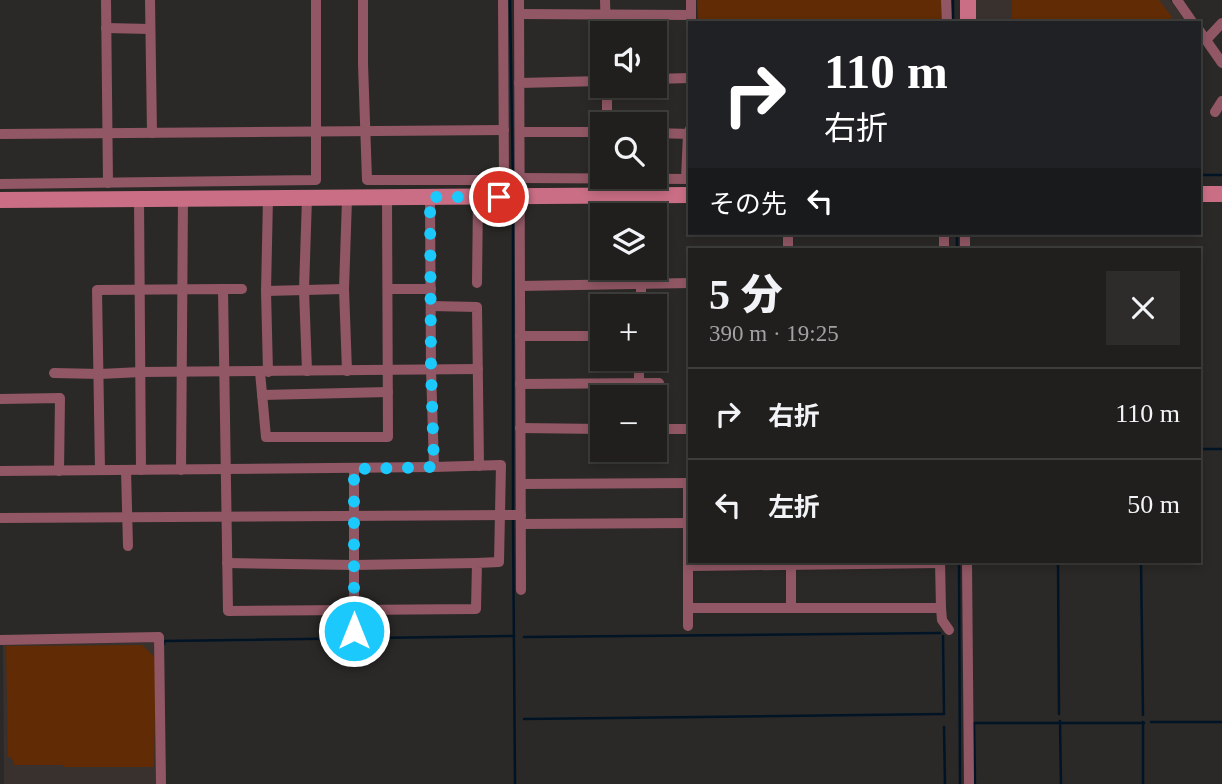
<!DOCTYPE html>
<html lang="ja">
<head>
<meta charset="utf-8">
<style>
  :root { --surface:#201f1d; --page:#2d2c2a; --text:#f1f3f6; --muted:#a2a2a4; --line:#3d3d3b }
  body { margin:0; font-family:"Times New Roman","Noto Sans JP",serif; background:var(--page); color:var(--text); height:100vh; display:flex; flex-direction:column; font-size:26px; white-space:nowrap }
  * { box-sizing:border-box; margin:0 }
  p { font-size:23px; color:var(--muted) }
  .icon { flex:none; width:38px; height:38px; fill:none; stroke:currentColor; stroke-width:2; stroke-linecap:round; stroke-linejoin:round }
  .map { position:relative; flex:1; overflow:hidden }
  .side { position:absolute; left:688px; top:248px; width:513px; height:315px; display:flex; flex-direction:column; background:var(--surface); border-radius:0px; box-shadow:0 4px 10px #0003,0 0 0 2px var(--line) }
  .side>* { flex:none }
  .guide { position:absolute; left:688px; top:21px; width:513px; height:214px; border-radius:0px; box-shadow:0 4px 10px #0003,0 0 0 2px var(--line); background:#202124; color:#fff; overflow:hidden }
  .fabs { position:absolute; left:590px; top:21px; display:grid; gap:14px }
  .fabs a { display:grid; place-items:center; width:77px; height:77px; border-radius:0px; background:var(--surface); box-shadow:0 4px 10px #0003,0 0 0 2px var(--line); font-size:35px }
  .pin { position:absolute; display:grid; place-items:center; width:60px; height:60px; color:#fff; margin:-30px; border:4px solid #fff; border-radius:50%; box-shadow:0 2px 7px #0007 }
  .me { position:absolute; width:77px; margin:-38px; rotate:0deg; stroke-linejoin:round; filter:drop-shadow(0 0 5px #0008) }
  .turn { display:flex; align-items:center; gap:24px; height:147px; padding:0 21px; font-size:32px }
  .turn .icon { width:91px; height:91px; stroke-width:2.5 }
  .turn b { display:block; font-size:49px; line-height:60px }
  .then { display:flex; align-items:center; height:66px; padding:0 21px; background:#0003; gap:14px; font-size:26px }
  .round { display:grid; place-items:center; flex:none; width:74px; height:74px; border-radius:0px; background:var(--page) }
  .headline { display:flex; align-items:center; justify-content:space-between; height:119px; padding:0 21px }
  h1 { font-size:42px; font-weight:800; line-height:52px }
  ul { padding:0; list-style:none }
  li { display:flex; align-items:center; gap:21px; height:91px; padding:0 21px; border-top:2px solid var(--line) }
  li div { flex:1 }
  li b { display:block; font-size:26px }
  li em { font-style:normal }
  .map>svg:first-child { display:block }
</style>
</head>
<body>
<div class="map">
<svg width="1222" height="784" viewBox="0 0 1222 784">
  <rect width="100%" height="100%" fill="#2b2927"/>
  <g fill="#39312d">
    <path d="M974 0H1170L1187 23H975Z"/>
    <path d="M154 642 158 784H4L3 643Z"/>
  </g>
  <g fill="#602b05">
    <path d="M697 0H942V23H698Z"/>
    <path d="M1012 0H1159L1172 17 1168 23H1011Z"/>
    <path d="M142 645 156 658 154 767H64L63 765H14V761L12 760V757H8L6 646Z"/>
  </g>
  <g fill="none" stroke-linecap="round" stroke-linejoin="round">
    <g stroke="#011426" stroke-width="2.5">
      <path d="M510 0 513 189"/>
      <path d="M953 0V23"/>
      <path d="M1199 175H1222"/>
      <path d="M513 203V511"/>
      <path d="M957 233V250"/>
      <path d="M1199 449H1222"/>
      <path d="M513 518 515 784"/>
      <path d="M959 562 960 784"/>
      <path d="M1058 562 1059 714"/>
      <path d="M1141 562 1143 715"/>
      <path d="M943 636 944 713"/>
      <path d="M524 637 940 633"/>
      <path d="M164 644V641L514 636"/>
      <path d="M524 719 944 714"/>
      <path d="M1060 721 1061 784"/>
      <path d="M1143 722V784"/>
      <path d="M1151 722H1222"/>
      <path d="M944 727 945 784"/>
      <path d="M975 784 974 723H1144"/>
    </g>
    <g stroke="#915764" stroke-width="10">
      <path d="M106 0 108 183"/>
      <path d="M150 0 152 133"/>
      <path d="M363 0V64L367 180H504L503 0"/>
      <path d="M519 0 521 590"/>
      <path d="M605 0 606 33"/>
      <path d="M691 0V23"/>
      <path d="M946 0 947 23"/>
      <path d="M1177 0 1193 23"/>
      <path d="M519 14 691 15"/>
      <path d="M106 28 150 29"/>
      <path d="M1199 30 1222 63"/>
      <path d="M1206 40 1222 23"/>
      <path d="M654 79 690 78"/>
      <path d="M519 83 602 81"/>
      <path d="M607 86V124"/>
      <path d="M1215 112 1222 101"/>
      <path d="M520 132H602"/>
      <path d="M654 133 690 134"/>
      <path d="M0 134 504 130"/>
      <path d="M520 178 690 179"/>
      <path d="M686 179 688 134 690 129"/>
      <path d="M0 184 316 180V0"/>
      <path d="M307 198 304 290 307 371"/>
      <path d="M139 199 141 470"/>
      <path d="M625 215V196"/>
      <path d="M788 233V250"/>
      <path d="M965 233V250"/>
      <path d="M944 250V233"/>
      <path d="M477 283 478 197"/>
      <path d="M625 284V268"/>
      <path d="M520 286 690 283"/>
      <path d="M223 289H242"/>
      <path d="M388 289H431"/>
      <path d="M266 291 344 289"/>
      <path d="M431 306 477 307 479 466"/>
      <path d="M641 306V284"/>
      <path d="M520 336H602"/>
      <path d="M347 371 344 289 347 199"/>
      <path d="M260 372 266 437H388L387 198"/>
      <path d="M268 372 266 291 268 198"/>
      <path d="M54 373 100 374 141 372 478 369"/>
      <path d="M639 383V359"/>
      <path d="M520 384 659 383 657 429"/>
      <path d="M262 395 388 392"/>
      <path d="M0 399 60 398 59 471"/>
      <path d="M520 428 602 429"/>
      <path d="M654 429H690"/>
      <path d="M354 469V631"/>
      <path d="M100 470 97 290 223 289 228 611 476 609 477 563 499 562 501 465 434 467 431 369 430 197"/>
      <path d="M126 470 128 546"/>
      <path d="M181 470 183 198"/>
      <path d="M0 471 434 467"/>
      <path d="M688 483V626"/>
      <path d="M521 484 690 483"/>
      <path d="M0 518 521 515"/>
      <path d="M521 524 690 523"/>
      <path d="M791 562V608"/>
      <path d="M940 562 941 608 942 620 949 630"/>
      <path d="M967 562 969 784"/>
      <path d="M227 563 354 565 477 563"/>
      <path d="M689 566 940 563"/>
      <path d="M689 608H941"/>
      <path d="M0 640 159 637 161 784"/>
    </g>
    <g stroke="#ca6e85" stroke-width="16">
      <path d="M968 0V23"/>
      <path d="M1199 194H1222"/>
      <path d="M0 200 690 195"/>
    </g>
  </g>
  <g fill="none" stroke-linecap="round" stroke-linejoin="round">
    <path stroke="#1cc9fc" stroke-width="12" stroke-dasharray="0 21.6" d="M354 631V469L434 467 431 369 430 197H499"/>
  </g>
</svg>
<div class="fabs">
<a><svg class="icon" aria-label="sound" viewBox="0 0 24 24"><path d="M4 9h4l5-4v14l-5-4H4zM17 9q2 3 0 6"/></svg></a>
<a><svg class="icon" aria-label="search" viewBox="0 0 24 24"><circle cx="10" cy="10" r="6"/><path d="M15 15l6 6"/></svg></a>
<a><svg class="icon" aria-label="layers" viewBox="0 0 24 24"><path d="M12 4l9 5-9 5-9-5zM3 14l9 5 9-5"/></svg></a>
<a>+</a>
<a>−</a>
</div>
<div class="pin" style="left:499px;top:197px;background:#d93025"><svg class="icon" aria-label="arrive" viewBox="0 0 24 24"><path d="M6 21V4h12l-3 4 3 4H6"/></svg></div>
<svg class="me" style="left:354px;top:631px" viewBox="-20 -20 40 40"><circle r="17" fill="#1cc9fc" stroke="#fff" stroke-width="3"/><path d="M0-11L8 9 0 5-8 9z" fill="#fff"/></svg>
<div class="guide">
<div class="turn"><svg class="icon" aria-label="right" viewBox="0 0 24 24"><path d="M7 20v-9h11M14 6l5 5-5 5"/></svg><div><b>110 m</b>右折</div></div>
<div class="then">その先<svg class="icon" aria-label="left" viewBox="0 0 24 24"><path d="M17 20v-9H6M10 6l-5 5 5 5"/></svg></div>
</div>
<section class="side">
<div class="headline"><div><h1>5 分</h1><p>390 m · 19:25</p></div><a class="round"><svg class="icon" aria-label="close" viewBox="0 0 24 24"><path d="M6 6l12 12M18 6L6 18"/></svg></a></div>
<ul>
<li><svg class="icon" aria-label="right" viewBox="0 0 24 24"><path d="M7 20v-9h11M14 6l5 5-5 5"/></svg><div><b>右折</b></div><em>110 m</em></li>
<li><svg class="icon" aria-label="left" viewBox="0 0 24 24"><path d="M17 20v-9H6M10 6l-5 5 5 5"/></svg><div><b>左折</b></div><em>50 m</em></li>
</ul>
</section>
</div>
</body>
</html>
